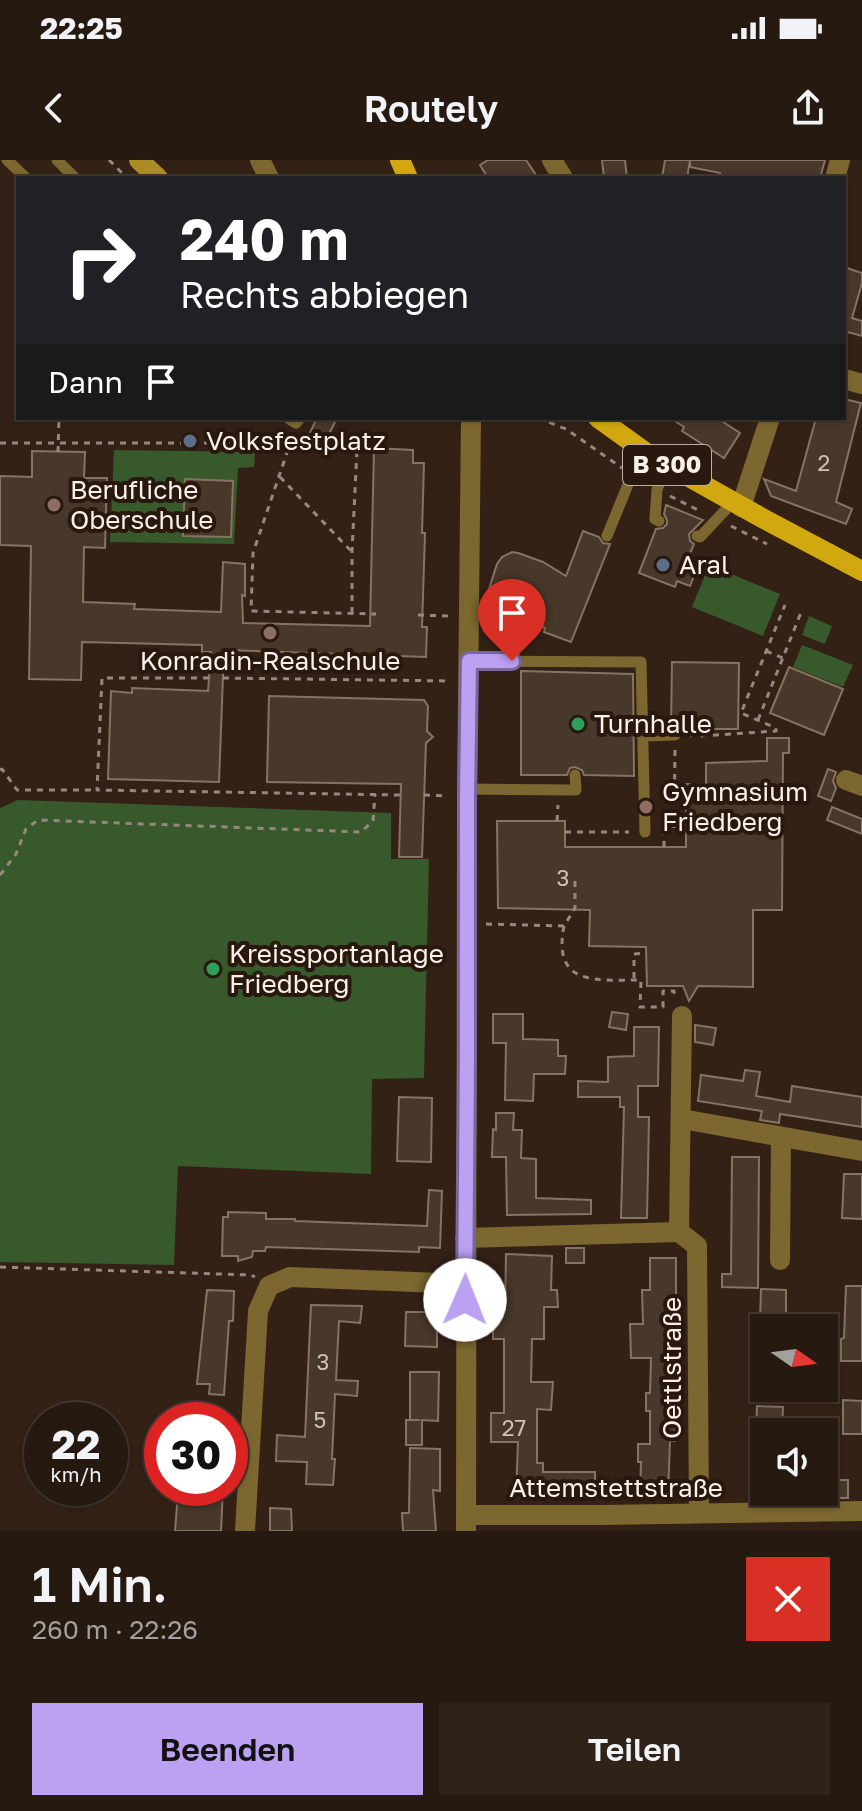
<!DOCTYPE html>
<html lang="de">
<head>
<meta charset="utf-8">
<style>
  :root { --surface:#261910; --page:#2e2219; --text:#f1f3f6; --muted:#a4a09f; --line:#423830; --accent:#bca0f2 }
  body { margin:0; font-family:"Golos Text",sans-serif; background:var(--page); color:var(--text); height:100vh; display:flex; flex-direction:column; font-size:30px; white-space:nowrap }
  * { box-sizing:border-box; margin:0 }
  p { font-size:26px; color:var(--muted) }
  .icon { flex:none; width:44px; height:44px; fill:none; stroke:currentColor; stroke-width:2; stroke-linecap:round; stroke-linejoin:round }
  .map { position:relative; height:1371px; overflow:hidden }
  .sheet { display:flex; flex-direction:column; background:var(--surface); flex:1 }
  .sheet>* { flex:none }
  .banner { position:absolute; left:16px; top:16px; width:830px; height:244px; border-radius:0px; box-shadow:0 2px 6px #0004,0 0 0 2px var(--line); background:#202124; color:#fff; overflow:hidden }
  .needle { width:52px; rotate:104deg }
  .fabs { position:absolute; left:750px; top:1154px; display:grid; gap:16px }
  .fabs a { display:grid; place-items:center; width:88px; height:88px; border-radius:0px; background:var(--surface); box-shadow:0 2px 6px #0004,0 0 0 2px var(--line); font-size:40px }
  .speed { position:absolute; left:24px; top:1242px; display:flex; gap:16px; font-size:40px; font-weight:700; text-align:center }
  .speed>* { display:grid; place-content:center; width:104px; height:104px; border-radius:50%; background:var(--surface); box-shadow:0 2px 6px #0004,0 0 0 2px var(--line); line-height:1 }
  .speed small { font-size:20px; font-weight:400 }
  .speed .limit { border:12px solid #d22; background:#fff; color:#111 }
  .pin { position:absolute; display:grid; place-items:center; width:68px; height:68px; color:#fff; margin:-82px -34px; border-radius:50% 50% 50% 0; rotate:-45deg; box-shadow:0 0 8px #0007 }
  .pin .icon { rotate:45deg }
  .me { position:absolute; width:88px; margin:-44px; rotate:1deg; stroke-linejoin:round; filter:drop-shadow(0 0 6px #0008) }
  .turn { display:flex; align-items:center; gap:28px; height:168px; padding:0 32px; font-size:36px }
  .turn .icon { width:104px; height:104px; stroke-width:2.5 }
  .turn b { display:block; font-size:56px; line-height:68px }
  .then { display:flex; align-items:center; height:76px; padding:0 32px; background:#0003; gap:16px; font-size:30px }
  .round { display:grid; place-items:center; flex:none; width:84px; height:84px; border-radius:0px; background:var(--page) }
  .headline { display:flex; align-items:center; justify-content:space-between; height:136px; padding:0 32px }
  h1 { font-size:48px; font-weight:600; line-height:60px }
  .cta { display:flex; gap:16px; margin-top:auto; padding:16px 32px }
  .cta a { flex:1; height:92px; border-radius:0px; background:var(--accent); color:#111; font-size:32px; font-weight:600; line-height:92px; text-align:center }
  .cta a+a { background:var(--page); color:var(--text) }
  .status { display:flex; justify-content:space-between; align-items:center; height:56px; padding:0 40px; background:var(--surface); direction:ltr }
  .status svg { height:22px; fill:currentColor }
  header { display:flex; justify-content:space-between; align-items:center; height:104px; padding:0 32px; background:var(--surface); font-size:36px; font-weight:600 }
  .map>svg:first-child { display:block }
</style>
</head>
<body>
<div class="status"><b>22:25</b><svg viewBox="0 0 49 12"><path d="M0 12V9h3v3zM5 12V6h3v6zM10 12V3h3v9zM15 12V0h3v12zM26 1h20v11H26zM47 4h2v5h-2z"/></svg></div>
<header><svg class="icon" aria-label="back" viewBox="0 0 24 24"><path d="M15 5l-7 7 7 7"/></svg>Routely<svg class="icon" aria-label="share" viewBox="0 0 24 24"><path d="M12 15V3M7 8l5-5 5 5M5 13v7h14v-7"/></svg></header>
<div class="map">
<svg width="862" height="1371" viewBox="0 0 862 1371">
  <rect width="100%" height="100%" fill="#332116"/>
  <g fill="#37592b">
    <path d="M114 290 255 292 254 307 238 308 234 384 110 382Z"/>
    <path d="M709 405 780 434 763 476 692 447Z"/>
    <path d="M809 456 832 466 825 484 802 475Z"/>
    <path d="M802 485 853 505 843 527 793 507Z"/>
    <path d="M18 640 391 653V699H429L424 918 372 919 371 1014 178 1006 174 1105 0 1102V648Z"/>
  </g>
  <g fill="#483829" stroke="#857363" stroke-width="2">
    <path d="M488 0H526L538 18H488L480 5Z"/>
    <path d="M602 0H625L627 18H604Z"/>
    <path d="M665 0H690L687 18H662Z"/>
    <path d="M690 0H825L820 18H719L720 13 690 7Z"/>
    <path d="M844 107 862 113V123L852 158 862 161V176L844 171Z"/>
    <path d="M844 239 861 243 836 342 852 349 846 364 771 336 764 319 796 331 816 258H844Z"/>
    <path d="M317 258H337L320 292 304 285Z"/>
    <path d="M670 258H717L740 273 724 298 682 271 684 267Z"/>
    <path d="M374 288 413 290V303H424L422 373H425L422 467H427L426 497 224 490 219 622 108 619 111 531 132 533V528L208 531 211 492H202V485L82 482 81 520 29 519 31 386 0 385V316L32 317V291L85 292 84 318H107L105 388 84 387 83 442 135 444 134 449 221 452 223 402 245 404V436L242 435 243 463 370 466Z"/>
    <path d="M185 319 233 321 231 377 183 376Z"/>
    <path d="M666 345 703 360 689 374 690 381 694 384 688 398 699 403 690 426 677 421 675 427 639 413 656 369 663 368 667 364V360L664 354Z"/>
    <path d="M583 371 599 377 603 383 610 384 571 482 544 472 545 468 496 449 501 434 489 429 497 404 502 397 512 392 518 393 543 402 566 416Z"/>
    <path d="M672 502 739 503 738 569H681L671 567Z"/>
    <path d="M789 507 843 529 824 575 770 553Z"/>
    <path d="M521 511 633 514 634 616 584 615 582 610 575 607 570 608 567 615H521Z"/>
    <path d="M269 536 424 540 428 546 427 571 433 577 426 583 422 697H399L401 624 267 622Z"/>
    <path d="M767 578H789V593H783L782 750H753V827L698 826 689 841 683 826H647L646 787 589 786 590 750 498 748 497 661H565V687H686V624H706V603L767 601Z"/>
    <path d="M828 609 836 612 833 621 836 628 831 641 818 636Z"/>
    <path d="M832 647 862 659V674L827 660Z"/>
    <path d="M612 852 628 854 626 870 609 867Z"/>
    <path d="M493 854H523V879L558 880V896H566L565 914H534L533 941 505 940 506 883H493Z"/>
    <path d="M695 865 716 868 713 885 695 882Z"/>
    <path d="M634 867H659L658 926H638V957H649L647 1058H621L624 947H620V937H578V921L608 922V897L634 896Z"/>
    <path d="M745 910 760 912 756 936 790 942 792 926 862 937V967L780 954 779 963 760 960 762 951 698 941 701 915 743 921Z"/>
    <path d="M399 937 432 938 431 1002 397 1001Z"/>
    <path d="M496 953H514L513 970H522L521 998 536 999V1038L591 1040V1054L507 1055 506 997H492L493 969 496 970Z"/>
    <path d="M732 997H759L758 1128 722 1127V1114H731Z"/>
    <path d="M844 1014H862V1059L842 1058Z"/>
    <path d="M429 1030 442 1031 440 1088 419 1087V1092L266 1087 265 1091H253L252 1097 238 1101V1096H222L223 1057H228V1052L266 1053V1059H295V1061L427 1066Z"/>
    <rect x="566" y="1088" width="18" height="15"/>
    <path d="M506 1094 552 1096 551 1130H557L558 1147H544V1179H532L531 1222H553L551 1250 537 1249V1303H543V1312H595V1329L543 1328V1334H516L518 1282H491V1253H504V1179H493V1149L505 1150Z"/>
    <path d="M650 1098H676V1233H674L675 1281H670L668 1335 640 1334 641 1302H638V1284H650V1251H646V1233H650L651 1198H631L630 1164H643L642 1130H650Z"/>
    <path d="M846 1126H862V1201H841V1179L844 1178Z"/>
    <path d="M761 1129 786 1130V1162L760 1161Z"/>
    <path d="M207 1130 234 1131 233 1161H229L224 1235 209 1234 210 1224H197Z"/>
    <path d="M311 1145 362 1146 360 1163 339 1161 336 1220 358 1221 357 1236 335 1234 332 1299H335L333 1325 306 1324 307 1302 276 1301 277 1275 305 1277Z"/>
    <path d="M406 1152H437V1187L405 1186Z"/>
    <path d="M410 1212H439L438 1261 422 1260V1285H406V1260H420H410Z"/>
    <path d="M843 1240 862 1241V1274H843Z"/>
    <path d="M757 1246 783 1247 782 1272H756Z"/>
    <path d="M410 1288 440 1289V1331L433 1330 436 1371H403L402 1353H409Z"/>
    <rect x="833" y="1320" width="15" height="18"/>
    <path d="M204 1328H223L221 1371H175L178 1333H204Z"/>
    <path d="M270 1348 291 1349 292 1371H270Z"/>
  </g>
  <g fill="none" stroke-linecap="round" stroke-linejoin="round">
    <g stroke="#97877e" stroke-width="3" stroke-dasharray="6 6" stroke-linecap="butt">
      <path d="M109 0 127 18"/>
      <path d="M538 258 566 269 622 308"/>
      <path d="M292 278 253 393 251 451 376 454"/>
      <path d="M0 283H271L285 273"/>
      <path d="M58 292 59 258"/>
      <path d="M280 317 352 392"/>
      <path d="M670 336 702 352"/>
      <path d="M731 366 767 384"/>
      <path d="M352 453V392L357 289 361 279"/>
      <path d="M418 455 449 456"/>
      <path d="M766 491 783 498"/>
      <path d="M209 518H102L97 630 401 635"/>
      <path d="M223 518 451 521"/>
      <path d="M758 560 802 450"/>
      <path d="M690 575 701 576V569"/>
      <path d="M701 576 776 571V568L741 553 785 445"/>
      <path d="M0 610 2 609 17 630H97"/>
      <path d="M424 635 447 636"/>
      <path d="M557 661 558 645"/>
      <path d="M664 671 674 670 675 587"/>
      <path d="M565 672H629"/>
      <path d="M664 687V672"/>
      <path d="M0 715 16 694 26 669 38 660 361 672 373 661 375 634"/>
      <path d="M486 764 564 766 575 748V720"/>
      <path d="M564 766C552 827 597 820 641 820L640 847H663V831H674V839"/>
      <path d="M634 818V794L646 793"/>
      <path d="M0 1107 251 1115 255 1117"/>
    </g>
    <g stroke="#7b672f" stroke-width="11">
      <path d="M7 0 26 18"/>
      <path d="M57 0 75 18"/>
      <path d="M288 258 296 263 300 258"/>
      <path d="M659 361 655 359 657 330 666 304"/>
      <path d="M607 376 629 322 648 294"/>
      <path d="M697 376 700 377 733 342"/>
      <path d="M469 501 641 502 645 672"/>
      <path d="M643 576 675 575"/>
      <path d="M467 629 576 630 575 615"/>
    </g>
    <g stroke="#7b672f" stroke-width="20">
      <path d="M260 0 269 18"/>
      <path d="M552 0 563 18"/>
      <path d="M835 18 840 0"/>
      <path d="M844 219 862 224"/>
      <path d="M741 347 770 258"/>
      <path d="M846 620 862 626"/>
      <path d="M682 856 679 1072 697 1086 699 1353"/>
      <path d="M682 959 862 991"/>
      <path d="M465 1078 679 1072"/>
      <path d="M780 1100 781 977"/>
      <path d="M467 1355H600L862 1351"/>
      <path d="M245 1371 258 1151 269 1126 290 1117 465 1124"/>
      <path d="M466 1371 467 637 471 258"/>
    </g>
    <path stroke="#ac8c27" stroke-width="20" d="M139 0 158 18"/>
    <g stroke="#d2a810" stroke-width="20">
      <path d="M400 0 408 18"/>
      <path d="M598 258 648 294 764 359 862 411"/>
    </g>
  </g>
  <g fill="none" stroke-linecap="round" stroke-linejoin="round">
    <g stroke="#7a689d" stroke-width="20">
      <path id="route" d="M465 1140 467 901V637L469 501H512"/>
    </g>
    <use href="#route" stroke="#bca0f2" stroke-width="14"/>
  </g>
  <g fill="#5c6f8a" stroke="#28180d" stroke-width="3">
    <circle cx="190" cy="281" r="8"/>
    <circle cx="663" cy="405" r="8"/>
  </g>
  <g fill="#8d6e63" stroke="#28180d" stroke-width="3">
    <circle cx="54" cy="345" r="8"/>
    <circle cx="270" cy="473" r="8"/>
    <circle cx="646" cy="647" r="8"/>
  </g>
  <g fill="#2e9e5b" stroke="#28180d" stroke-width="3">
    <circle cx="578" cy="564" r="8"/>
    <circle cx="213" cy="809" r="8"/>
  </g>
  <g text-anchor="middle" stroke-width="8" stroke-linejoin="round" paint-order="stroke">
    <g font-size="22" fill="#d0c2b9">
      <text x="824" y="311">2</text>
      <text x="563" y="726">3</text>
      <text x="323" y="1210">3</text>
      <text x="320" y="1268">5</text>
      <text x="514" y="1276">27</text>
    </g>
    <rect fill="#28180d" stroke="#bdafa7" stroke-width="2" x="623" y="285" width="88" height="40" rx="6"/>
    <g font-size="24" font-weight="bold" fill="#fdf0e9">
      <text x="667" y="313">B 300</text>
    </g>
    <g font-size="26" fill="#fdf0e9" stroke="#28180d" text-anchor="start">
      <text x="206" y="290">Volksfestplatz</text>
      <text x="70" y="339">Berufliche<tspan x="70" dy="30">Oberschule</tspan></text>
      <text x="679" y="414">Aral</text>
      <text x="270" y="510" text-anchor="middle">Konradin-Realschule</text>
      <text x="594" y="573">Turnhalle</text>
      <text x="662" y="641">Gymnasium<tspan x="662" dy="30">Friedberg</tspan></text>
      <text x="229" y="803">Kreissportanlage<tspan x="229" dy="30">Friedberg</tspan></text>
    </g>
    <g font-size="26" fill="#fdf0e9" stroke="#28180d">
      <text transform="translate(672 1208) rotate(-90)" y="9">Oettlstraße</text>
      <text x="616" y="1337">Attemstettstraße</text>
    </g>
  </g>
</svg>
<div class="fabs">
<a><svg class="needle" viewBox="-14 -14 28 28"><path d="M0-13l5 13h-10z" fill="#e53935"/><path d="M0 13l5-13h-10z" fill="#a4a09f"/></svg></a>
<a><svg class="icon" aria-label="sound" viewBox="0 0 24 24"><path d="M4 9h4l5-4v14l-5-4H4zM17 9q2 3 0 6"/></svg></a>
</div>
<div class="speed"><div>22<small>km/h</small></div><div class="limit">30</div></div>
<div class="pin" style="left:512px;top:501px;background:#d93025"><svg class="icon" aria-label="arrive" viewBox="0 0 24 24"><path d="M6 21V4h12l-3 4 3 4H6"/></svg></div>
<svg class="me" style="left:465px;top:1140px" viewBox="-20 -20 40 40"><circle r="19" fill="#fff"/><path d="M0-13L10 11 0 6-10 11z" fill="#bca0f2"/></svg>
<div class="banner">
<div class="turn"><svg class="icon" aria-label="right" viewBox="0 0 24 24"><path d="M7 20v-9h11M14 6l5 5-5 5"/></svg><div><b>240 m</b>Rechts abbiegen</div></div>
<div class="then">Dann<svg class="icon" aria-label="arrive" viewBox="0 0 24 24"><path d="M6 21V4h12l-3 4 3 4H6"/></svg></div>
</div>
</div>
<section class="sheet">
<div class="headline"><div><h1>1 Min.</h1><p>260 m · 22:26</p></div><a class="round" style="background:#d93025;color:#fff"><svg class="icon" aria-label="close" viewBox="0 0 24 24"><path d="M6 6l12 12M18 6L6 18"/></svg></a></div>
<div class="cta"><a>Beenden</a><a>Teilen</a></div>
</section>
</body>
</html>
